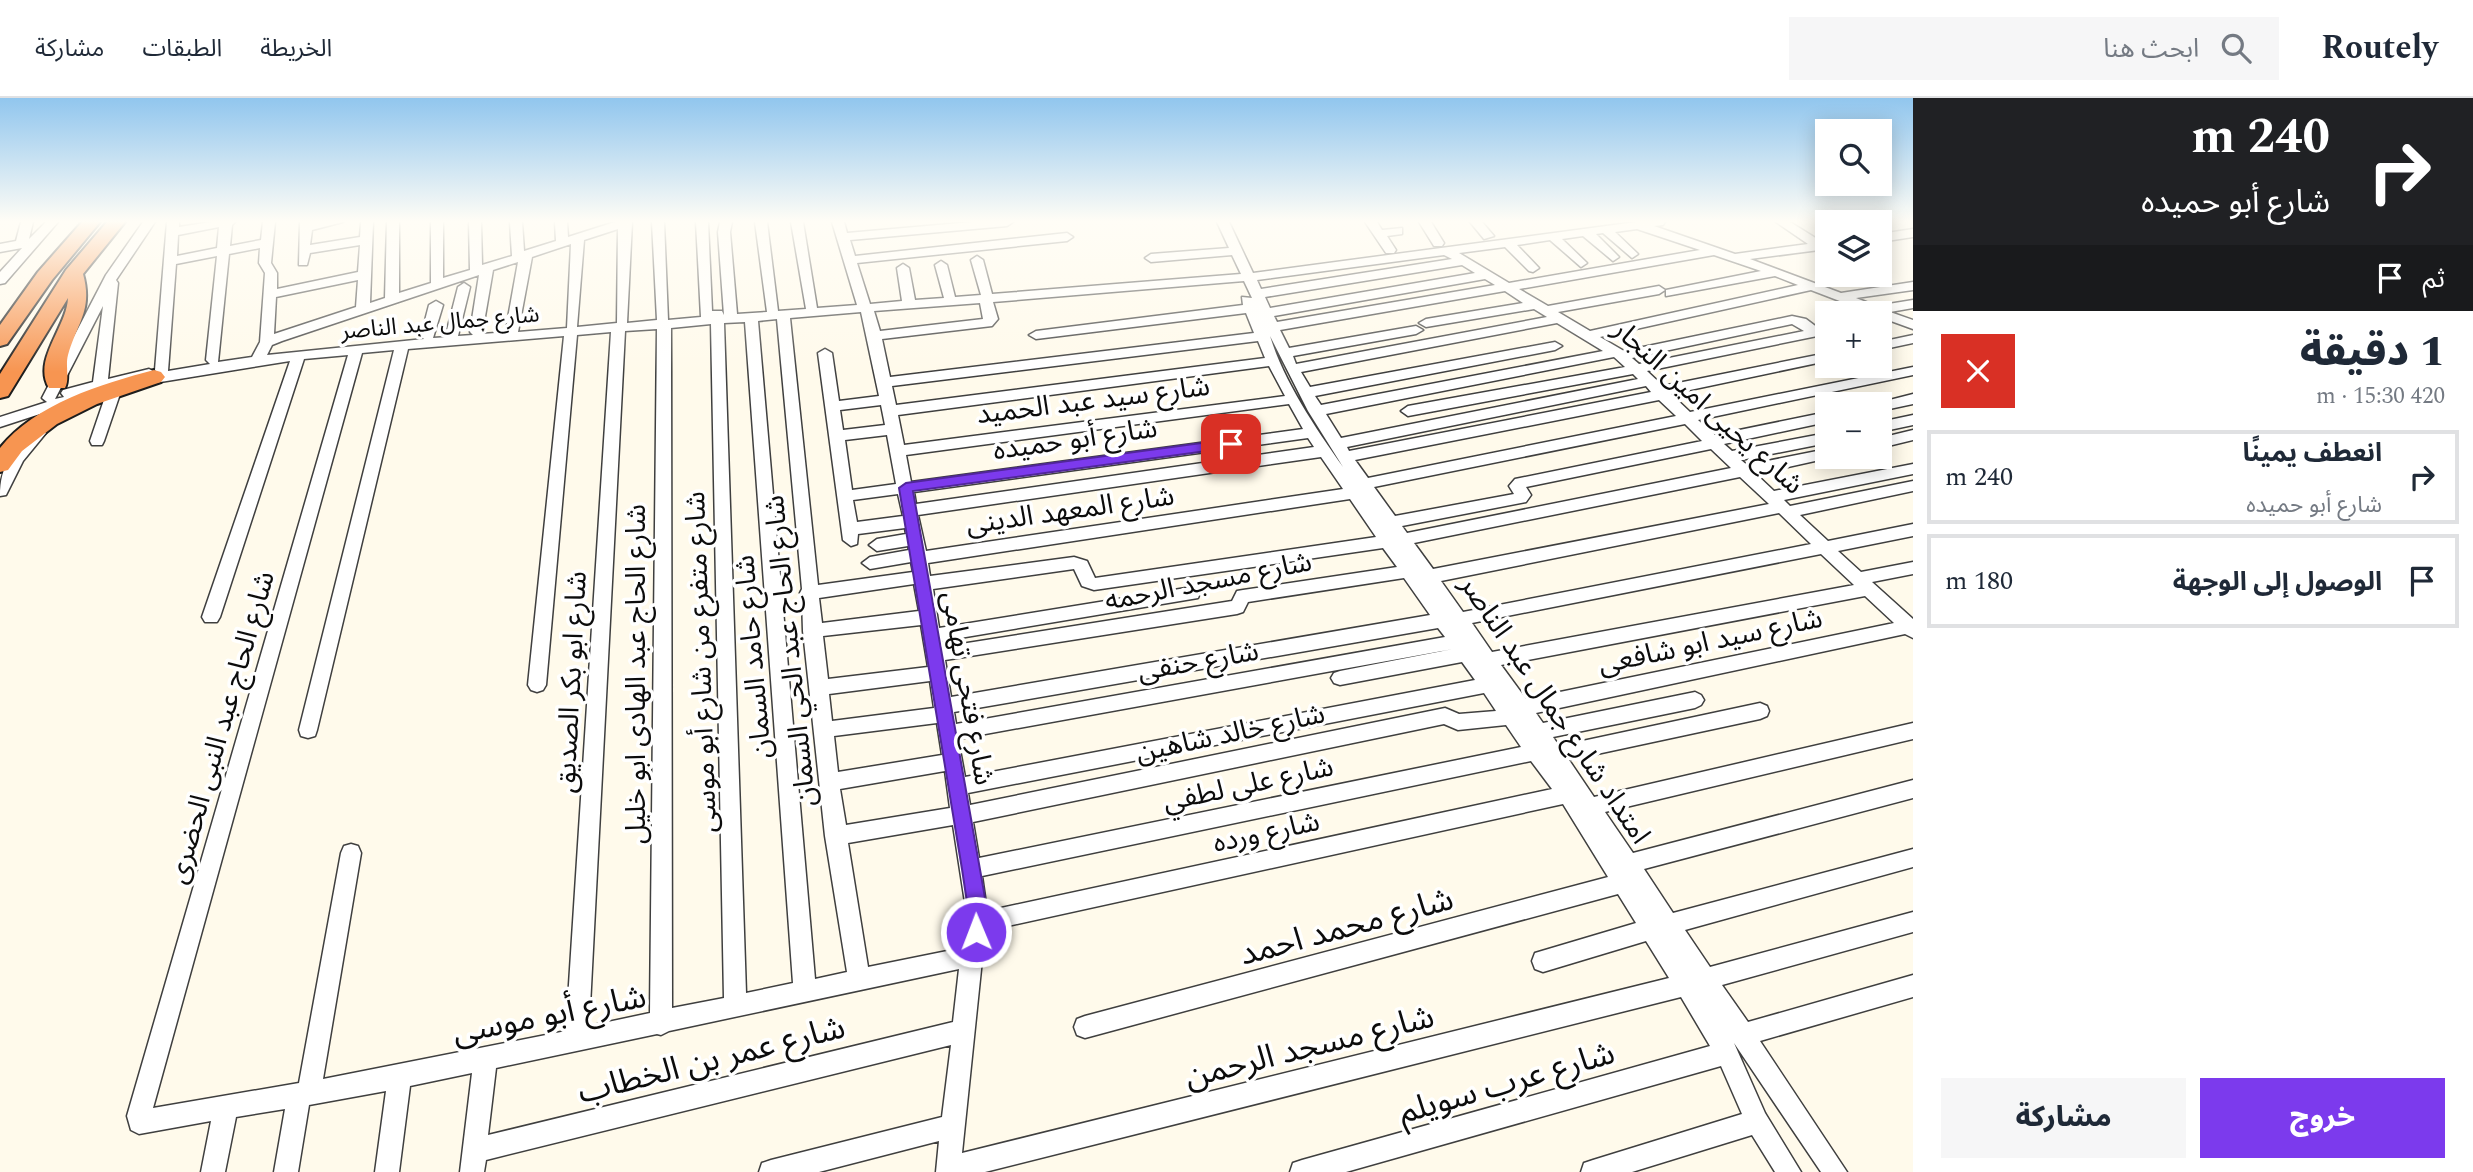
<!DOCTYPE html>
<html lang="ar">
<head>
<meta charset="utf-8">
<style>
  :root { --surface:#fff; --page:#f6f6f7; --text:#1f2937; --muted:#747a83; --line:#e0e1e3; --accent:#7c3aed }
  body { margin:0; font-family:Spectral,"Noto Sans Arabic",serif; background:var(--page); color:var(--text); direction:rtl; height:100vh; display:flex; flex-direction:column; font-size:26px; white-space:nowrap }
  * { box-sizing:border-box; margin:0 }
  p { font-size:23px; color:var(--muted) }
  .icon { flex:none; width:38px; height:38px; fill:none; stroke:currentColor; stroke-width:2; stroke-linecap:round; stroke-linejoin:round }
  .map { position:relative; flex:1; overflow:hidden; direction:ltr }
  .side { display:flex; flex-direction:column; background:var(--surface); width:560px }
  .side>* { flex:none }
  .hud { background:#202124; color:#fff; overflow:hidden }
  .fabs { position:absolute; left:1815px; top:21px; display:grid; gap:14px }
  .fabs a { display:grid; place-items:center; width:77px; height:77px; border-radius:0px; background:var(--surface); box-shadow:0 4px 18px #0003; font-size:35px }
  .pin { position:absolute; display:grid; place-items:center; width:60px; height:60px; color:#fff; margin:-30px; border-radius:14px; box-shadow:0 4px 10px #0006 }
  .me { position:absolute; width:77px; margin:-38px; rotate:359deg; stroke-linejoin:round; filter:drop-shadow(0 0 5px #0008) }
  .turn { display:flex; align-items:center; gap:24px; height:147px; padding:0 28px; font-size:32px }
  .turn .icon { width:91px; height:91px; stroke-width:2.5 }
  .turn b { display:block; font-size:49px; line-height:60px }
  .then { display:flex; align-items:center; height:66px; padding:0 28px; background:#0003; gap:14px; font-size:26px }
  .round { display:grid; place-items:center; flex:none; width:74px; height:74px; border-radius:0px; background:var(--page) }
  .overview { display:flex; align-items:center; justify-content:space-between; height:119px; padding:0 28px }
  h1 { font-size:42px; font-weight:800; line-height:52px }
  .cta { display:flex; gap:14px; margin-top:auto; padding:14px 28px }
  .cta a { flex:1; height:80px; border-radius:0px; background:var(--accent); color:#fff; font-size:28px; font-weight:800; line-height:80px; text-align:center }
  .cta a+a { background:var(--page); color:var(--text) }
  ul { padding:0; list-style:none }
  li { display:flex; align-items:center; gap:21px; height:94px; margin:0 14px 10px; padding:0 14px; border:4px solid var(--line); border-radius:0px }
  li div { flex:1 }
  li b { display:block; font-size:26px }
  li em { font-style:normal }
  header { display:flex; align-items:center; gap:42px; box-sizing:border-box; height:98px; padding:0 35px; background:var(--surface); border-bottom:2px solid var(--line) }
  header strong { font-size:33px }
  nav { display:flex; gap:38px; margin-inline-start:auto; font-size:24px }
  .search { width:490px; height:63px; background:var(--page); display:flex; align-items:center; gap:18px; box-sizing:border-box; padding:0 24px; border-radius:0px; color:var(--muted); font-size:26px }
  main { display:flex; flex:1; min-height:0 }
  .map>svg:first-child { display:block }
</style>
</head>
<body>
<header>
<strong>Routely</strong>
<div class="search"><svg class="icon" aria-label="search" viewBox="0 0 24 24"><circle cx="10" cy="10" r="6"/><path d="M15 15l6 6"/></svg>ابحث هنا</div>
<nav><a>الخريطة</a><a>الطبقات</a><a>مشاركة</a></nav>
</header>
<main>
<section class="side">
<div class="hud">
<div class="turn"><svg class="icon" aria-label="right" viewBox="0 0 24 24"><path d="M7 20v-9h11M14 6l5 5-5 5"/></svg><div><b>240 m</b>شارع أبو حميده</div></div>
<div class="then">ثم<svg class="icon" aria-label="arrive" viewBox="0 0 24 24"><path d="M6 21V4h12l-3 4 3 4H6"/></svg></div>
</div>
<div class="overview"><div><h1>1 دقيقة</h1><p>420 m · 15:30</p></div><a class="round" style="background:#d93025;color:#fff"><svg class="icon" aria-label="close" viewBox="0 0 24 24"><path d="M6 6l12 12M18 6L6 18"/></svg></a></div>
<ul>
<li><svg class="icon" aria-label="right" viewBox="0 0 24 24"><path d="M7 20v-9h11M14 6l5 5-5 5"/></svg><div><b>انعطف يمينًا</b><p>شارع أبو حميده</p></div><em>240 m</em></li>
<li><svg class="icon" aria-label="arrive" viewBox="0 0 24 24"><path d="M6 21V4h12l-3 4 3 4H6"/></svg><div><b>الوصول إلى الوجهة</b></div><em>180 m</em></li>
</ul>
<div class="cta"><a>خروج</a><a>مشاركة</a></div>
</section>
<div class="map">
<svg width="1913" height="1074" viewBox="0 0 1913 1074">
  <rect width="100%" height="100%" fill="#fffaeb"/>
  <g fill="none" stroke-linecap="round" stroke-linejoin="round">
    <g stroke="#3f3f3f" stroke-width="3">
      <g id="minor">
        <path d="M21 124H33L29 141 46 124H58L5 185 0 186V174L22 150 0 154V146L16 143Z"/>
        <path d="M143 124H155L116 182 118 185 108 281 149 271 157 275 155 272 167 124H179V129L211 124H235L232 127 230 148 261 142 263 124H275L271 165 277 175V191L358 174 360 147 310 155 307 167H299L300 124H343L312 132 310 147 360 139 361 124H373L370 205 385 200 387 124H399V195L431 185V124H443V180L470 172 469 124H481L482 167 512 158 510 124H522L524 153 556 143 555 124H567L568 139 615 124H632L627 225 657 222 652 124H664L668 222 701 219 696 124H708L712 213H722L724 217 718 134 720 124H732L730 134 737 216 767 214 755 124H767L778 213 806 211 791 124H803L817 210 857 207 832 124H844L847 135 972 124H1013L1007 128 850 142 855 158 1067 135 1073 139 1067 143 857 165 870 206 902 203 897 170 903 166 909 170 915 202 944 200 935 167 941 163 947 167 955 199 981 197 971 162 977 158 983 162 992 196 1241 176 1232 157 1151 164 1145 160 1151 156 1229 150 1217 124H1229L1253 175 1636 124H1665L1663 127 1654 128 1735 156 1808 146 1776 124H1790L1822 144 1827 143V151L1750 161 1841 195 1913 184V192L1856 200 1876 208 1913 202V210L1890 214 1913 222V231L1880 219V215H1871L1811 192 1600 239 1624 253 1792 218 1806 221 1818 230 1827 228V236L1647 273 1663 288 1827 255V263L1671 296 1690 314 1913 269V277L1698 322 1715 337 1827 314V324L1724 346 1732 353 1827 335V345L1741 362 1747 367 1827 351V359H1833L1756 376 1774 393 1913 366V376L1784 402 1790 408 1913 383V393L1800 417 1828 443 1913 426V438L1838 453 1861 474 1913 464V476L1872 484 1913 521V540L1905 536 1536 615 1543 625 1695 594 1701 597 1704 602 1701 607 1695 610 1553 639 1559 648 1760 605 1767 608 1769 613 1767 618 1760 621 1569 662 1594 699 1913 625V641L1605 714 1633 755 1913 682V700L1644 771 1673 815 1913 751V769L1685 832 1710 869 1913 814V834L1722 887 1748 924 1913 877V899L1760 943 1847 1074H1821L1734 945 1765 1015 1801 1074H1775L1752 1037 1632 1074H1581L1584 1065 1593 1062 1742 1016 1721 968 1346 1074H1290L1293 1065 1302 1062 1710 948 1681 899 985 1074H936L939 1043 819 1074H759L762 1065 771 1062 942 1019 951 947 486 1062 484 1074H460L472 975 410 988 399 1074H375L386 993 309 1007 298 1074H274L285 1011 236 1019 225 1074H201L211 1023 139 1036 131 1032 127 1018 348 257 304 261 220 519 217 524H205L202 519 290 263 142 287 135 283 86 295V301L0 329V319L47 304 42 300 106 177ZM219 129 217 150 177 158 178 137ZM618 131 617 225 577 229 584 142ZM1637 131 1700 152 1509 185 1459 155 1505 149 1529 173 1533 174 1539 170 1517 147 1550 142 1581 169 1587 165 1562 141 1583 138 1613 163 1619 159 1596 136 1603 135 1632 160 1638 156 1615 134ZM571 146 567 230 518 234 532 159ZM260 150 259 165 265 175 260 244 252 259 218 264 229 156ZM1444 157 1452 161 1261 191 1257 182ZM1714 157 1761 173 1666 192V198L1775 178 1798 187 1590 233 1558 214 1659 196 1665 192 1659 188 1548 208 1519 191ZM217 158 206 262 210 266 168 273 176 166ZM518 164 506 231 509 234 482 236 493 172ZM1462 167 1475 175 1270 210 1265 199ZM479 177 470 234 473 237 458 238 470 189 464 185 458 189 446 236 449 239 433 240 443 207 436 203 429 207 421 238 424 241 267 257 272 247 282 243ZM1485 181 1495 187 1277 224 1274 218ZM358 182 356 209 274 236 276 199ZM1244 183 1252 200 1242 199 1243 207 1036 233 1029 237 1036 241 1246 215 1254 235 890 279 882 241 992 228 998 221 993 204ZM1505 193 1523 205 1426 221 1419 225 1426 229 1534 211 1547 219 1296 266 1293 258 1416 236 1423 232 1416 228 1289 250 1280 232ZM980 205 983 221 880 233 874 213ZM103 208 93 284 63 292 61 295 64 299 55 301ZM861 214 879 298 839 303 832 255 825 251 818 255 843 442 851 448 857 446 858 436 905 430 906 436 877 441 869 447 877 453 908 448 909 452 870 459 862 465 870 471 911 464 913 474 818 487 790 220ZM777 221 802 491 800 495 802 500 803 533 825 738 847 874 815 881 758 223ZM745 224 793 885 746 895 724 225ZM1557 225 1603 253 1321 307 1315 298 1555 252 1562 248 1555 244 1310 289 1301 274ZM711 226 724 900 672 910 671 230ZM1792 226 1804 233 1639 266 1632 260ZM657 231 650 915 589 928 625 233ZM611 234 566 933 323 981 361 755 358 748 351 746 344 748 341 755 299 985 153 1010 362 255 394 252 299 632 301 638 308 640 315 638 317 632 408 251 564 238 528 587 531 592 537 594 543 592 546 587 577 237ZM1270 238 1308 313 1343 369C1315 329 1284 284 1270 238ZM1258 243 1265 260 896 307 892 288ZM1614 259 1625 269 1408 308 1401 313 1408 318 1633 276 1638 281 1341 340 1326 316ZM1269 268 1285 298 904 347 898 317ZM1646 288 1651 294 1349 353 1347 349ZM1659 302 1676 318 1368 380 1355 362ZM1289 306 1303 331 911 384 906 357ZM881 307 885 327 843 332 840 312ZM1685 326 1702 343 1520 380 1515 381 1509 388 1514 396 1395 418 1374 389ZM887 337 896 386 852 392 845 342ZM1308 340 1314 349 916 406 914 394ZM1711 351 1731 370 1407 435 1402 428 1526 404 1531 397 1526 389ZM1321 359 1343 391 926 453 918 417ZM1740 379 1769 406 1433 471 1414 445ZM898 396 903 418 857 424 853 402ZM1350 401 1376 439 1095 480 1087 463 1074 459 930 478 928 465ZM1779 415 1811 446 1463 514 1441 483ZM1383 450 1397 469 1243 492 1237 493 1232 503 942 549V543L1192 501 1198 500 1200 495 1198 490 1192 489 939 530 933 491 1074 471 1082 488 1094 492ZM1821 456 1854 487 1492 554 1472 525ZM1404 480 1430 517 951 599 945 562 1237 516 1243 514 1248 504ZM914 486 919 513 822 525 819 500ZM1865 498 1894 525 1526 601 1501 567ZM921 527 928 569 828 581 823 538ZM1438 530 1445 539 956 626 954 614ZM1453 551 1340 573 1334 575 1331 580 1334 585 1340 587 1462 564 1475 582 965 679 958 641ZM930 583 934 610 832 623 829 596ZM1484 595 1496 613 1459 616 1445 610 970 707 968 695ZM937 625 942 657 838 674 834 638ZM1444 626 1458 632 1506 627 1521 649 979 760 973 724ZM1531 663 1552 691 987 813 982 778ZM945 673 950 710 846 727 840 691ZM1563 706 1608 779 1085 918 1077 921 1074 929 1077 937 1085 940 1618 796 1636 825 1535 855 1532 863 1535 871 1543 874 1646 843 1669 880 962 1055 985 833ZM953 727 966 811 962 850 868 869 848 745ZM959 871 953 924 488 1037 496 970 657 936 661 937 669 933Z"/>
        <path d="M1365 124H1377L1382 132 1402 130V136L1387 138 1396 152 1394 155H1386Z"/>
        <path d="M1419 124H1431L1444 145 1442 148H1434Z"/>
        <path d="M1470 124H1482L1494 138 1484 141Z"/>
        <path d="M1820 124H1833H1827V128Z"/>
        <path d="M1913 131V139L1880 144V136Z"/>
        <path d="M1913 237V245L1880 252V244Z"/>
        <path d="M113 291 120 296 104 343 102 347H92L90 343 106 296Z"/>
        <path d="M1913 296V306L1880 313V306H1874Z"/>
        <path d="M1913 317V327L1880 334V324Z"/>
        <path d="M39 330 46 335 23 363 6 397 0 398C0 366 13 354 34 331Z"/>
        <path d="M1913 332V342L1880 350V340Z"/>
      </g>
    </g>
    <g stroke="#1d1d1d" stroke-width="4">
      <g id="highway">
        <path d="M82 124H100L52 182 7 246 0 248V227L38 174Z"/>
        <path d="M107 124H125L83 176C93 212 77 225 68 257 65 268 70 281 65 290H49C32 262 67 229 68 200L8 298 0 300V276L66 172Z"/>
        <path d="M154 272 161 274 165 279 161 284 97 306 57 326 22 353 8 372 0 374V350C35 306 101 286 154 272Z"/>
      </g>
    </g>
    <use href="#minor" fill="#fff" fill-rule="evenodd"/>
    <use href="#highway" fill="#f79551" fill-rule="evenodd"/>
  </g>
  <linearGradient id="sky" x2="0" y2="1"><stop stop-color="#91c6ee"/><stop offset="0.45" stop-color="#fffdf6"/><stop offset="1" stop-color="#fffdf6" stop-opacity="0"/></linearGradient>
  <rect width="1913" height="274" fill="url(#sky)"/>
  <path fill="#7c3aed" stroke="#51269a" stroke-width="2" d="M1231 341 1238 346 1236 349 913 393 987 811 983 841 976 844 969 841 966 834 968 811 962 771 899 390 906 385Z"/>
  <g text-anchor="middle" stroke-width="7" stroke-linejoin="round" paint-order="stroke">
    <g font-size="23" fill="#0c0c0c" stroke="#fff">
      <text transform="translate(440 224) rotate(-5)" y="8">شارع جمال عبد الناصر</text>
    </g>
    <g font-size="28" fill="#0c0c0c" stroke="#fff">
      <text transform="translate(1093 301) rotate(-7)" y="10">شارع سيد عبد الحميد</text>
      <text transform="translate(1709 308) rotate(42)" y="10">شارع يحيى امين النجار</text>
      <text transform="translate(1075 340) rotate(-8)" y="10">شارع أبو حميده</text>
      <text transform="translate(1070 411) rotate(-8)" y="10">شارع المعهد الدينى</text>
      <text transform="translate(1208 482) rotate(-11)" y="10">شارع مسجد الرحمه</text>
      <text transform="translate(1710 542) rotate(-12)" y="10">شارع سيد ابو شافعى</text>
      <text transform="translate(789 553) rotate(-96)" y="10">شارع الحاج عبد الحي السمان</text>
      <text transform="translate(752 559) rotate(-95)" y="10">شارع حامد السمان</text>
      <text transform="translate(1198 562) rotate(-10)" y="10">شارع حنفى</text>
      <text transform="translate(700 564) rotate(-92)" y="10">شارع متفرع من شارع أبو موسى</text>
      <text transform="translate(635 576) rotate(-90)" y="10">شارع الحاج عبد الهادى ابو خليل</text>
      <text transform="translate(570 584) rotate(-87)" y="10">شارع ابو بكر الصديق</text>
      <text transform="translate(969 590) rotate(80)" y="10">شارع فتحى تهامى</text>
      <text transform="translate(1556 611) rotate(56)" y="10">امتداد شارع جمال عبد الناصر</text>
      <text transform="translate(220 629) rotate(-74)" y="10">شارع الحاج عبد النبى الحضرى</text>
      <text transform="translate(1230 634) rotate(-12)" y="10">شارع خالد شاهين</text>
      <text transform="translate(1248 685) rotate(-12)" y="10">شارع على لطفي</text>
      <text transform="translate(1266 733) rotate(-12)" y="10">شارع ورده</text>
    </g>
    <g font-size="33" fill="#0c0c0c" stroke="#fff">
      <text transform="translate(1346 827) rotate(-15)" y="12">شارع محمد احمد</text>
      <text transform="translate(549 915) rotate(-11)" y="12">شارع أبو موسى</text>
      <text transform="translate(1309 947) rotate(-14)" y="12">شارع مسجد الرحمن</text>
      <text transform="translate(711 960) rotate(-14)" y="12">شارع عمر بن الخطاب</text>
      <text transform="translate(1506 983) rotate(-16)" y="12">شارع عرب سويلم</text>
    </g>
  </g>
</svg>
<div class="fabs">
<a><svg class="icon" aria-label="search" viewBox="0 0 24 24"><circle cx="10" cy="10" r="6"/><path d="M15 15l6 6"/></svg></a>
<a><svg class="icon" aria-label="layers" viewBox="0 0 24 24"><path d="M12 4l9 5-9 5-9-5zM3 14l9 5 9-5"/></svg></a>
<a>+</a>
<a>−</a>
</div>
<div class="pin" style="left:1231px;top:346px;background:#d93025"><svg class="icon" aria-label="arrive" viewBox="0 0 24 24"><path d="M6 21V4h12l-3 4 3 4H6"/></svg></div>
<svg class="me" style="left:976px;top:834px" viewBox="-20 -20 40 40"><circle r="17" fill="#7c3aed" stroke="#fff" stroke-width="3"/><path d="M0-11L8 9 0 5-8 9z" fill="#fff"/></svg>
</div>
</main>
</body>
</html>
